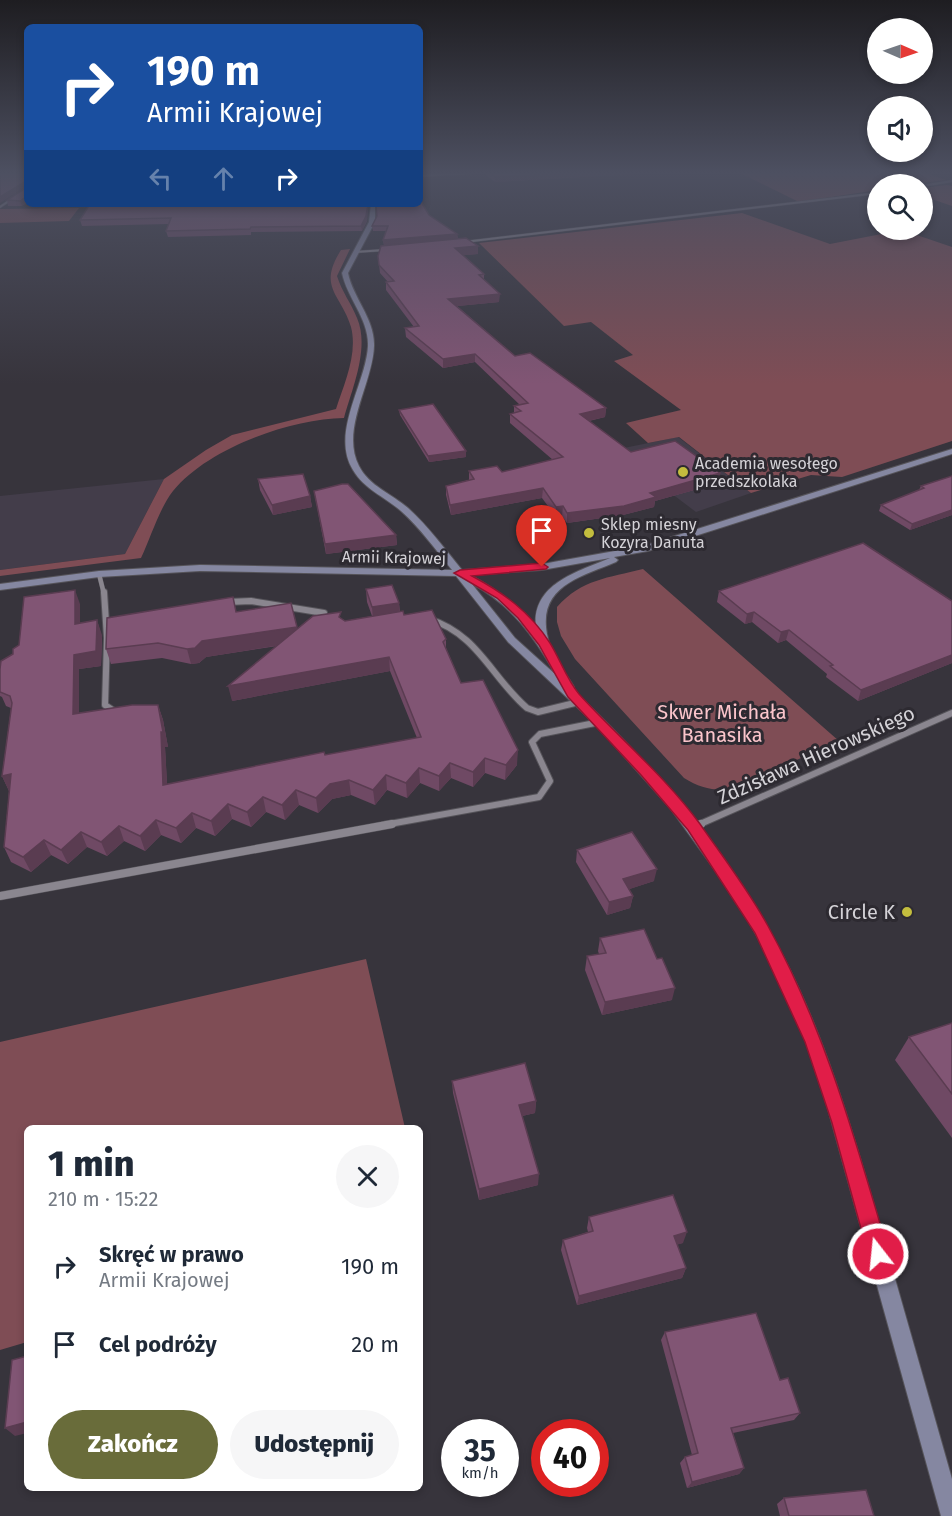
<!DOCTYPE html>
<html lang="pl">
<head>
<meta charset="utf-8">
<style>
  :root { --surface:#fff; --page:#f6f6f7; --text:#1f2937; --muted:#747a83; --accent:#696c3a }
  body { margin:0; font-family:"Fira Sans",sans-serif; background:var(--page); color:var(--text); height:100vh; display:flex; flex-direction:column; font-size:22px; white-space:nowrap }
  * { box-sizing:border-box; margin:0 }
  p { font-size:20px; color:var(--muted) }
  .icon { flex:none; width:33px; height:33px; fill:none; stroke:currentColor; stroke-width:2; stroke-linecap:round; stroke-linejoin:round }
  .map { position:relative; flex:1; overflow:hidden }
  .panel { position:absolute; left:24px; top:1125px; width:399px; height:366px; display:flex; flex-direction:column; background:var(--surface); border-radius:9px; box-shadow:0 3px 9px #0003 }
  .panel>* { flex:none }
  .banner { position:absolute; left:24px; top:24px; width:399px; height:183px; border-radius:9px; box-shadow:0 3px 9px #0003; background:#1a4fa0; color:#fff; overflow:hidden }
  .needle { width:39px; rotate:92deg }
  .buttons { position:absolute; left:867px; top:18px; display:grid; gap:12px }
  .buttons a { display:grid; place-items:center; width:66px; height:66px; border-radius:50%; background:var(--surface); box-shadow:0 3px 9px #0003; font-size:30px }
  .speed { position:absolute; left:441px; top:1419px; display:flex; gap:12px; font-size:30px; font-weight:700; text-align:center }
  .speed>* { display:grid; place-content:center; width:78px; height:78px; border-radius:50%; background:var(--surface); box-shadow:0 3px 9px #0003; line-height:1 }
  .speed small { font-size:15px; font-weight:400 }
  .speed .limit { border:9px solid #d22; background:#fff; color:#111 }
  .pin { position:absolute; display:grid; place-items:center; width:51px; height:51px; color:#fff; margin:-62px -26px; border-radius:50% 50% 50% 0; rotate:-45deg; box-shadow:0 0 6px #0007 }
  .pin .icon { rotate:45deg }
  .me { position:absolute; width:66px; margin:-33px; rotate:344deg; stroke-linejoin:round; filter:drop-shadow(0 0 4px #0008) }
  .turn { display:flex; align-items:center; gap:21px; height:126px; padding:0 24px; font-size:27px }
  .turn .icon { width:78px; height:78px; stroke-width:2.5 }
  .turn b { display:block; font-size:42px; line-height:51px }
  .lanes { display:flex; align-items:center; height:57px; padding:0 24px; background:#0003; justify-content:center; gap:30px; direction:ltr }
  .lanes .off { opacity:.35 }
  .round { display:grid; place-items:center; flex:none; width:63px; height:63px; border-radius:32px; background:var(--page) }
  .summary { display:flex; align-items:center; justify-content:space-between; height:102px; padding:0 24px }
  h1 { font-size:36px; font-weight:800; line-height:45px }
  .primary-button { display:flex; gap:12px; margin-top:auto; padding:12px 24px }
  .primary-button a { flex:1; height:69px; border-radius:36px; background:var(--accent); color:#fff; font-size:24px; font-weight:800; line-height:69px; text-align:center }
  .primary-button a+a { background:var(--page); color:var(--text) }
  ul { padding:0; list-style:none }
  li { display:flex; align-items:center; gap:18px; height:78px; padding:0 24px }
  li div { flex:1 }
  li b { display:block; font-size:22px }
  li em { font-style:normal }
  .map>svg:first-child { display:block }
</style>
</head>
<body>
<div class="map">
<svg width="952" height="1516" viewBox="0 0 952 1516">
  <rect width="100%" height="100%" fill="#37343c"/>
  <g fill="#433d4a">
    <path d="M678 437 751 493 696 512 614 450Z"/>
    <path d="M164 479 125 554 0 570V496Z"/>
  </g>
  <g fill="#7f4d55">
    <path d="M736 171H920L946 180 913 184H878L877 190 799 202Z"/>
    <path d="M947 185 952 186V206L923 196V188Z"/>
    <path d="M79 208 69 221 0 223V209Z"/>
    <path d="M742 213 830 244 902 230 952 247V441L842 477 811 475 751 493 679 437 648 443 626 423 681 410 614 361 633 355 591 322 564 326 479 243Z"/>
    <path d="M350 249 337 276C342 292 351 303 357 318 370 348 352 389 344 418 290 419 208 448 173 491 159 509 151 537 141 558L0 576V570L125 554 164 479 206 450 232 435 336 409C344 384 358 354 351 327 341 294 317 288 341 250Z"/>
    <path d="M643 569 839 741 732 789C713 791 700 788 684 778L575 659 561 636 557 622V607C582 579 608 578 643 569Z"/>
    <path d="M366 959 405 1128H27V1342L0 1350V1042Z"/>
  </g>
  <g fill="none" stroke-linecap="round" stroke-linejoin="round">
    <g stroke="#555359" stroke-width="3">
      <g id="street-far3">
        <path d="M420 176 502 171"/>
        <path d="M922 186 952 181"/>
        <path d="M0 207 27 189"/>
        <path d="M464 242 878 193"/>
        <path d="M355 252 385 250"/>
      </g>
    </g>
    <g stroke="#555359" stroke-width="5">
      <path id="street-far2" d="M99 574 104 594"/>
    </g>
    <g stroke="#555359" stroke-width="8">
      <g id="street-far1">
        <path d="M104 592 107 638 105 705 114 711"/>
        <path d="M228 602 251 601 324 613"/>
        <path d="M429 619C478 634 491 677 527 708L538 712 579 702"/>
        <path d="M384 825 539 797 550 781 532 742 540 734 600 722"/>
        <path d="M698 825 952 713"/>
      </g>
    </g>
    <g stroke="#555359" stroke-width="9">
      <g id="street">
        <path d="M694 827 701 824"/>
        <path d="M0 896 392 824"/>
      </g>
    </g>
    <g stroke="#555359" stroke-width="2">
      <path id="secondary" d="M371 204H375V222L348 273C353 298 375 319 374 346 373 383 340 430 359 466 369 486 392 494 408 508 428 526 445 549 462 570L542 564 643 546 952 449V454L648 551 614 557 618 560 616 562C581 577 538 586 547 634 548 638 549 644 550 647 555 660 566 674 574 687L572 689C655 767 732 856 784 958 824 1036 849 1120 874 1205 900 1296 926 1387 952 1479V1516H941L828 1109 803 1033 773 964 735 898 670 808 596 725 508 642 456 576 200 571 99 577 0 590V584L99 571 200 565 452 570C436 550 420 528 401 511 385 497 364 489 353 470 330 433 366 384 368 346 369 319 347 298 342 273L369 222ZM610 558C577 572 531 584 536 628 518 605 496 589 470 575L542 570ZM472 584C511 604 535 638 556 675L515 638Z"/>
    </g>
    <use href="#street-far3" stroke="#8a868f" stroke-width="2"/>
    <use href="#street-far2" stroke="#8a868f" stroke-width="4.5"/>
    <use href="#street-far1" stroke="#8a868f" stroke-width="6"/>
    <use href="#street" stroke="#8a868f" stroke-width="8"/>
    <use href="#secondary" fill="#8587a1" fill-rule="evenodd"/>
  </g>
  <g fill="#6f4964">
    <path d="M486 171H635V174L495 182 486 175Z"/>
    <path d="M27 187 22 206H8L7 200Z"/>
    <path d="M90 204 367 221 362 231 251 232V235L168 237 166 231 169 224 82 226 80 220Z"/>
    <path d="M429 215 457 234 458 239 478 246V254L463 255 484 274V280L499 302 457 306 515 356 606 408 605 417 589 421 631 452 719 483 655 501 654 507 623 515 567 523 562 516 556 517 542 498 451 515 446 495V486L469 480V471L502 472 553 460 510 423V414L514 413V406L520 405 475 362 443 368 406 337 405 328 414 327 386 290V282H388L380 273 378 256 384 245 383 240 386 231H373L372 226 377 217Z"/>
    <path d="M399 410 466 451V457L429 462 400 415Z"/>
    <path d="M952 476V515L910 530 879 511 881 505 919 490 921 486Z"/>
    <path d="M258 479 310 496 312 507 273 515 260 490Z"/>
    <path d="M314 491 396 535 397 545 326 554Z"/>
    <path d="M366 589 399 603 400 612 446 639V648L461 683 517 765 505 780 485 773 473 787 451 778 439 791 420 783 407 798 387 790 375 805 351 795 332 799 318 813 299 805 285 820 266 812 251 827 232 819 215 836 196 828 181 843 161 835 145 851 124 841 107 856 87 847 68 864 51 855 31 872 11 862 4 847 9 791 2 776 11 708 6 706 2 697 0 696V669L13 654 19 645 80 604V623L97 620 102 638 101 666 79 669V713L158 705 163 720 168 747H165L167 784 417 738 390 671 232 701 277 646 206 657 199 663 191 664 162 658 111 664 106 649 233 597 236 612 298 629 342 619 345 621 372 616 367 602Z"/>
    <path d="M719 591 952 601V663L858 701 826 677 827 674 786 640 778 643 752 622 745 624 717 602Z"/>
    <path d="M577 850 654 881 629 889 633 896 630 908 607 915 576 862Z"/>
    <path d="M600 938 657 959 672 1000 602 1015 585 970 587 956 599 954 598 951Z"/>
    <path d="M952 1023V1138L895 1060 909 1037Z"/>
    <path d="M452 1081 536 1101 535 1113 522 1116 538 1185 479 1200 453 1093Z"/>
    <path d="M589 1217 683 1243 677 1244 686 1268 682 1278 577 1305 561 1250 563 1240 588 1232 587 1228Z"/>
    <path d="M665 1332 780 1380 800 1413 794 1420 733 1433 744 1468 739 1474 687 1488 680 1463 685 1457 692 1455 661 1340Z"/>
    <path d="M784 1498 874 1516H780L777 1504Z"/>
  </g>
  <g fill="#5a3c51">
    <path d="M599 171H635V174L495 182V177Z"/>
    <path d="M26 181 27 186 0 203V197Z"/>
    <path d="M27 196V203L22 206 20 201Z"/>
    <path d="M368 204H369L367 221 362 231 361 226Z"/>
    <path d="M457 234 458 240 384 246 383 240Z"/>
    <path d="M478 246V254L455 256V248Z"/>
    <path d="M500 294 499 302 448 307V299Z"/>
    <path d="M475 354V362L443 368V359Z"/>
    <path d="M606 408 605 417 579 423 580 414Z"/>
    <path d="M466 451V457L429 462 428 456Z"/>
    <path d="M720 473 719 483 655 501 654 507 623 515 567 523V513L650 493Z"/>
    <path d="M543 488 542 498 451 515 450 505Z"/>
    <path d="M310 496 312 507 273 515 272 505Z"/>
    <path d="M563 506 562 516 556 517V507Z"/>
    <path d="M952 510V515L910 530 912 524Z"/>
    <path d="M396 535 397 545 326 554 325 544Z"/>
    <path d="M75 590 80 604V638L75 624Z"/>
    <path d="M399 603 400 616 373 620 372 607Z"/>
    <path d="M754 612 752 622 745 624 747 614Z"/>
    <path d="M97 620 102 635 101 666 79 669V729L73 714 74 655Z"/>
    <path d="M297 627 300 642 206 657 199 663 191 664 187 649 202 641Z"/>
    <path d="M789 630 786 640 778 643 781 632Z"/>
    <path d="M952 655V663L858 701 861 690Z"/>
    <path d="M389 657 390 671 232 701 228 686Z"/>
    <path d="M158 705 163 720 168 747H165L168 800 163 785Z"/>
    <path d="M518 750 517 765 505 780 506 765Z"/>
    <path d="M485 758V773L473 787V772Z"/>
    <path d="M450 763 451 778 439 791V776Z"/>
    <path d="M419 768 420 783 407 798 406 783Z"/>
    <path d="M11 774 9 791 2 776Z"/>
    <path d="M386 775 387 790 375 805 373 790Z"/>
    <path d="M349 780 351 795 332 799 318 813 316 798 330 784Z"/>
    <path d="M296 790 299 805 285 820 282 805Z"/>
    <path d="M263 797 266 812 251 827 247 812Z"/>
    <path d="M228 804 232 819 215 836 211 821Z"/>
    <path d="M192 813 196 828 181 843 176 828Z"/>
    <path d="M156 820 161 835 145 851 140 836Z"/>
    <path d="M119 826 124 841 107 856 101 842Z"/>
    <path d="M81 832 87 847 68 864 61 850Z"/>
    <path d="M44 840 51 855 31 872 23 857Z"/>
    <path d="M657 869 654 881 621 892 623 879Z"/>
    <path d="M633 896 630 908 607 915 609 902Z"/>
    <path d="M675 988 672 1000 602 1015 605 1002Z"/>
    <path d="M536 1101 535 1113 518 1117 519 1105Z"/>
    <path d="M539 1174 538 1185 479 1200V1189Z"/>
    <path d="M687 1232 683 1243 670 1247 674 1236Z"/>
    <path d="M686 1268 682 1278 577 1305 579 1296Z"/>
    <path d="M27 1422V1433L15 1436 5 1428Z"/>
    <path d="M744 1468 739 1474 687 1488 692 1482Z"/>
  </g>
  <g fill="#815574" stroke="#5a3c51" stroke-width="1.5">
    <path d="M0 171H27V183L26 181 0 197Z"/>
    <path d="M487 171H599L495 177Z"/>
    <path d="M27 187V196L20 201 7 200Z"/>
    <path d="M420 200 429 215 457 234 383 240 388 226H372L377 216 376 204H420Z"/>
    <path d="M90 204H368L366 216 361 226 251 227 250 229 166 231 171 218 80 220Z"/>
    <path d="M466 238 478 246 455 248 484 274 479 275 500 294 448 299 515 356 530 353 606 408 580 414 631 452 675 441 720 473 650 493 656 497 624 506 567 513 563 506 556 507 543 488 450 505 446 486 474 479 469 471 497 466 502 472 563 457 510 414 521 411 514 406 528 403 475 354 443 359 405 328 419 326 386 282 394 281 379 265 378 256 381 246Z"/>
    <path d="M433 404 466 451 428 456 399 410Z"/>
    <path d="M303 474 310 496 272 505 258 479Z"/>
    <path d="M952 476V510L912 524 881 505 924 488 921 486Z"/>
    <path d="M342 484H348L396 535 325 544 314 491Z"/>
    <path d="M863 543 952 601V655L861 690 830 666 833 665 789 630 781 632 754 612 747 614 719 591Z"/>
    <path d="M392 585 399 603 372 607 366 589Z"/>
    <path d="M75 590V624L97 620V624L96 651 74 655 73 714 132 705H158L163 732H161L163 785 324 752 325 755 421 737 389 657 228 686 313 616 341 612 339 617 345 621 403 611 404 615 432 610 446 639 443 642 461 683 483 680 518 750 506 765 485 758 473 772 450 763 439 776 419 768 406 783 386 775 373 790 349 780 330 784 316 798 296 790 282 805 263 797 247 812 228 804 211 821 192 813 176 828 156 820 140 836 119 826 101 842 81 832 61 850 44 840 23 857 4 847 11 774 2 776 12 703 10 696 0 692V669L1 661 13 654V649L19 645 24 597Z"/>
    <path d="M233 597 236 612 291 603 297 627 202 641 195 648 187 649 158 643 106 649 107 618Z"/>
    <path d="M632 832 657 869 623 879 633 896 609 902 577 850Z"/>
    <path d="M644 929 657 959 662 958 675 988 605 1002 587 956 606 953 600 938Z"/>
    <path d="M952 1023V1094L909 1037Z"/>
    <path d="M525 1063 536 1101 519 1105 539 1174 479 1189 452 1081Z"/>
    <path d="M673 1195 687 1232 674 1236 686 1268 579 1296 563 1240 593 1231 589 1217Z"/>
    <path d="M756 1313 780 1380 788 1378 800 1413 731 1428 744 1468 692 1482 685 1457 698 1453 665 1332Z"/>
    <path d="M27 1356V1422L5 1428 12 1360Z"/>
    <path d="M866 1490 874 1516H789L784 1498Z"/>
  </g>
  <linearGradient id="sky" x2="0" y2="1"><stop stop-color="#1e1d21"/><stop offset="0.45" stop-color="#4d5061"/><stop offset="1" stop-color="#4d5061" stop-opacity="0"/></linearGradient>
  <rect width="952" height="384" fill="url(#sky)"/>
  <path fill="#e11d48" stroke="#92132f" stroke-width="1.5" d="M542 563 548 567 546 569 472 576C504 593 530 612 550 643 560 659 567 680 579 694 619 738 665 776 700 824 723 857 749 891 768 926 825 1029 856 1142 889 1254L886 1261 878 1264 871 1261 868 1254 832 1123 805 1042 755 933 688 830 641 775 568 697 539 645 518 618 497 598 454 573 460 570Z"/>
  <g fill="#c3bd3e" stroke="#2d2a31" stroke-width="2">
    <circle cx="683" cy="472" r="6"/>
    <circle cx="589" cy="533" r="6"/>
    <circle cx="907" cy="912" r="6"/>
  </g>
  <g text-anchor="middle" stroke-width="6" stroke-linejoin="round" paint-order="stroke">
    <g font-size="16" fill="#d4d2d7" stroke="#2d2a31" text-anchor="start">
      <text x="695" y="469">Academia wesołego<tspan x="695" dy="18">przedszkolaka</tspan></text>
      <text x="601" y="530">Sklep miesny<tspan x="601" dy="18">Kozyra Danuta</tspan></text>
    </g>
    <g font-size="16" fill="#d4d2d7" stroke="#2d2a31">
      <text transform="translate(394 557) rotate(1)" y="6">Armii Krajowej</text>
    </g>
    <g font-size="20" fill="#fbc5cb" stroke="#2d2a31">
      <text x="722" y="719">Skwer Michała<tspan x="722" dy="23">Banasika</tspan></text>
    </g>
    <g font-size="20" fill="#d4d2d7" stroke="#2d2a31">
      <text transform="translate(816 755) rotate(-24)" y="7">Zdzisława Hierowskiego</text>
    </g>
    <g font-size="20" fill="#d4d2d7" stroke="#2d2a31" text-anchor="end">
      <text x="895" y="919">Circle K</text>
    </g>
  </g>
</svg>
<div class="buttons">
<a><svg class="needle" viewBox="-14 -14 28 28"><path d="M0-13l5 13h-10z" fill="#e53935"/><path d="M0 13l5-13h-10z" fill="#747a83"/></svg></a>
<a><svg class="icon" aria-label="sound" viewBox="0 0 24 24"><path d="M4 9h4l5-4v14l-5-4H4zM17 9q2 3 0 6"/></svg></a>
<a><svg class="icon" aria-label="search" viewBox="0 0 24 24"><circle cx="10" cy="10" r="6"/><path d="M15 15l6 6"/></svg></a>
</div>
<div class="speed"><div>35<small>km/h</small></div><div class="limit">40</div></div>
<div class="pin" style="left:542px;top:567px;background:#d93025"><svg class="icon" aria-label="arrive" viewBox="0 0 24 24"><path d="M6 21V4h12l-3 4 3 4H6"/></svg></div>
<svg class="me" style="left:878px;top:1254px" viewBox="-20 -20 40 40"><circle r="17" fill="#e11d48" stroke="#fff" stroke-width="3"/><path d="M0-11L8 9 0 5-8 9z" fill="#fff"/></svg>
<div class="banner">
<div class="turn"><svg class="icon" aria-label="right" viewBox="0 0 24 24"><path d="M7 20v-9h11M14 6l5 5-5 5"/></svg><div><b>190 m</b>Armii Krajowej</div></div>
<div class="lanes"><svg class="icon off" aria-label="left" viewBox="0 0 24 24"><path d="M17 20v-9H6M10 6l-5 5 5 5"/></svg><svg class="icon off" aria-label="ahead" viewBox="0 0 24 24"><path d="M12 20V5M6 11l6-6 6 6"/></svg><svg class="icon" aria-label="right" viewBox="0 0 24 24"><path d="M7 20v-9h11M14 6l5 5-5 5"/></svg></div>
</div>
<section class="panel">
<div class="summary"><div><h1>1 min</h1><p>210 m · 15:22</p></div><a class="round"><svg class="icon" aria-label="close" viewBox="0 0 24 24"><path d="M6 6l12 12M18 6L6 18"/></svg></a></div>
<ul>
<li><svg class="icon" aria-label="right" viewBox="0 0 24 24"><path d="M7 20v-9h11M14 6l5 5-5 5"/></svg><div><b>Skręć w prawo</b><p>Armii Krajowej</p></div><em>190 m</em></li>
<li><svg class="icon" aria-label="arrive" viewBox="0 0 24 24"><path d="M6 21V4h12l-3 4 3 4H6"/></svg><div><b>Cel podróży</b></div><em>20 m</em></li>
</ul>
<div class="primary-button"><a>Zakończ</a><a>Udostępnij</a></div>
</section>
</div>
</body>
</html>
